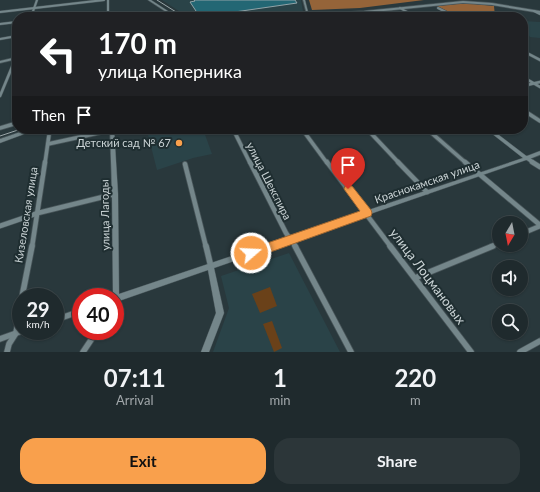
<!DOCTYPE html>
<html lang="en">
<head>
<meta charset="utf-8">
<style>
  :root { --surface:#1f2a2d; --page:#2c3639; --text:#f1f3f6; --muted:#a1a7aa; --line:#3c4649; --accent:#f9a04c }
  body { margin:0; font-family:Lato,sans-serif; background:var(--page); color:var(--text); height:100vh; display:flex; flex-direction:column; font-size:15px; white-space:nowrap }
  * { box-sizing:border-box; margin:0 }
  p { font-size:13px; color:var(--muted) }
  .icon { flex:none; width:22px; height:22px; fill:none; stroke:currentColor; stroke-width:2; stroke-linecap:round; stroke-linejoin:round }
  .map { position:relative; height:352px; overflow:hidden }
  .sheet { display:flex; flex-direction:column; background:var(--surface); flex:1 }
  .sheet>* { flex:none }
  .top-card { position:absolute; left:12px; top:12px; width:516px; height:122px; border-radius:16px; box-shadow:0 1px 3px #0004,0 0 0 1px var(--line); background:#202124; color:#fff; overflow:hidden }
  .needle { width:26px; rotate:190deg }
  .tools { position:absolute; left:492px; top:216px; display:grid; gap:8px }
  .tools a { display:grid; place-items:center; width:36px; height:36px; border-radius:50%; background:var(--surface); box-shadow:0 1px 3px #0004,0 0 0 1px var(--line); font-size:20px }
  .speed { position:absolute; left:12px; top:288px; display:flex; gap:8px; font-size:20px; font-weight:700; text-align:center }
  .speed>* { display:grid; place-content:center; width:52px; height:52px; border-radius:50%; background:var(--surface); box-shadow:0 1px 3px #0004,0 0 0 1px var(--line); line-height:1 }
  .speed small { font-size:10px; font-weight:400 }
  .speed .limit { border:6px solid #d22; background:#fff; color:#111 }
  .pin { position:absolute; display:grid; place-items:center; width:34px; height:34px; color:#fff; margin:-41px -17px; border-radius:50% 50% 50% 0; rotate:-45deg; box-shadow:0 0 4px #0007 }
  .pin .icon { rotate:45deg }
  .me { position:absolute; width:44px; margin:-22px; rotate:71deg; stroke-linejoin:round; filter:drop-shadow(0 0 3px #0008) }
  .turn { display:flex; align-items:center; gap:14px; height:84px; padding:0 20px; font-size:18px }
  .turn .icon { width:52px; height:52px; stroke-width:2.5 }
  .turn b { display:block; font-size:28px; line-height:34px }
  .then { display:flex; align-items:center; height:38px; padding:0 20px; background:#0003; gap:8px; font-size:15px }
  .eta { display:flex; justify-content:space-evenly; align-items:center; height:68px; text-align:center }
  .eta b { font-size:24px; font-weight:700; line-height:28px }
  .primary-button { display:flex; gap:8px; margin-top:auto; padding:8px 20px }
  .primary-button a { flex:1; height:46px; border-radius:16px; background:var(--accent); color:#111; font-size:16px; font-weight:700; line-height:46px; text-align:center }
  .primary-button a+a { background:var(--page); color:var(--text) }
  .map>svg:first-child { display:block }
</style>
</head>
<body>
<div class="map">
<svg width="540" height="352" viewBox="0 0 540 352">
  <rect width="100%" height="100%" fill="#29383c"/>
  <g fill="#2a4348">
    <path d="M162 0H301L303 12H281L258 17H241L237 15 222 17H188Z"/>
    <path d="M523 21 540 22V38L530 37 523 29Z"/>
    <path d="M136 129H203L212 154 193 158 157 170 147 131 137 133Z"/>
    <path d="M289 253 340 352H213L229 308 221 276Z"/>
  </g>
  <g fill="#6a4119">
    <path d="M270 287 277 306 260 313 252 294Z"/>
    <path d="M272 321 282 348 274 352 263 324Z"/>
  </g>
  <g fill="#956439">
    <path d="M309 0H424L360 8 312 10Z"/>
    <path d="M466 3 494 6 495 17H459L437 6Z"/>
  </g>
  <path fill="#236774" stroke="#91a3a7" d="M194 0H295L297 3 200 17 190 2 195 1Z"/>
  <g fill="none" stroke-linecap="round" stroke-linejoin="round">
    <g stroke="#485559" stroke-width="3">
      <g id="minor-far4">
        <path d="M108 0V17"/>
        <path d="M400 8 416 17"/>
        <path d="M438 8 456 17"/>
        <path d="M534 11 540 14"/>
        <path d="M0 12 104 0"/>
        <path d="M31 17 37 0"/>
        <path d="M0 24 17 22"/>
        <path d="M0 39 17 36"/>
      </g>
    </g>
    <g stroke="#485559" stroke-width="3.5">
      <g id="minor-far3">
        <path d="M523 51 540 60"/>
        <path d="M523 77 540 87"/>
        <path d="M523 86 540 82"/>
        <path d="M0 96 17 55"/>
      </g>
    </g>
    <g stroke="#485559" stroke-width="5">
      <g id="minor-far2">
        <path d="M523 110 540 121"/>
        <path d="M0 128 17 123"/>
        <path d="M233 129 250 163"/>
        <path d="M302 129 327 163"/>
        <path d="M367 129 399 163"/>
        <path d="M427 129 466 163"/>
        <path d="M48 144 112 130"/>
        <path d="M527 158 534 163"/>
        <path d="M527 158 540 153"/>
        <path d="M45 163 49 135"/>
      </g>
    </g>
    <g stroke="#485559" stroke-width="6">
      <g id="minor-far1">
        <path d="M250 162 286 233 296 247"/>
        <path d="M327 162 391 247"/>
        <path d="M398 162 427 192"/>
        <path d="M465 162 540 225"/>
        <path d="M532 162 540 167"/>
        <path d="M185 164 206 247"/>
        <path d="M0 226 38 213 115 194"/>
        <path d="M521 234 540 226"/>
        <path d="M32 247 45 162"/>
        <path d="M490 247 499 243"/>
      </g>
    </g>
    <g stroke="#485559" stroke-width="7">
      <g id="minor">
        <path d="M206 246 211 267"/>
        <path d="M295 246 351 352"/>
        <path d="M390 246 471 352"/>
        <path d="M415 278 493 246"/>
        <path d="M22 297 32 246"/>
        <path d="M55 320 81 311"/>
        <path d="M0 339 22 331"/>
        <path d="M7 352 9 344 16 333 21 305"/>
        <path d="M83 352 97 331"/>
        <path d="M520 352 540 341"/>
      </g>
    </g>
    <g stroke="#485559" stroke-width="1">
      <g id="tertiary">
        <path d="M148 0H151L177 17H174Z"/>
        <path d="M303 0H305L309 16 307 15Z"/>
        <path d="M330 13H332L335 17H333L330 14Z"/>
        <path d="M29 129H35V130L0 143V139Z"/>
        <path d="M110 129H114L118 194 119 294 523 158 486 129H491L529 158V159L214 268 224 313 209 352H201L216 313 208 270 116 302H115V297H113L112 194Z"/>
      </g>
    </g>
    <g stroke="#485559" stroke-width="1.5">
      <g id="secondary">
        <path d="M463 1 492 3 540 11V13L492 5 463 3 364 13 291 17H275L276 16 364 11Z"/>
        <path d="M17 57V59L0 63V61Z"/>
      </g>
    </g>
    <use href="#minor-far4" stroke="#74868a" stroke-width="2"/>
    <use href="#minor-far3" stroke="#74868a" stroke-width="2.5"/>
    <use href="#minor-far2" stroke="#74868a" stroke-width="3.5"/>
    <use href="#minor-far1" stroke="#74868a" stroke-width="4.5"/>
    <use href="#minor" stroke="#74868a" stroke-width="5.5"/>
    <use href="#tertiary" fill="#74868a" fill-rule="evenodd"/>
    <use href="#secondary" fill="#74868a" fill-rule="evenodd"/>
    <g stroke="#9ba6a9" stroke-width="1">
      <path d="M157 0 184 17"/>
      <path d="M0 136 21 129"/>
    </g>
  </g>
  <path fill="#f9a04c" stroke="#a26831" d="M348 185 352 186 371 210 372 213 371 216 251 259 247 257 246 253 247 250 360 211 344 189 345 186Z"/>
  <circle fill="#f9a04c" stroke="#1f2e31" stroke-width="1.5" cx="179" cy="143" r="4"/>
  <g text-anchor="middle" stroke-width="4" stroke-linejoin="round" paint-order="stroke">
    <g font-size="11" fill="#cbd4d6" stroke="#1f2e31" text-anchor="end">
      <text x="171" y="147">Детский сад № 67</text>
    </g>
    <g font-size="11" fill="#cbd4d6" stroke="#1f2e31">
      <text transform="translate(269 181) rotate(63)" y="4">улица Шекспира</text>
      <text transform="translate(427 182) rotate(-19)" y="4">Краснокамская улица</text>
      <text transform="translate(26 215) rotate(-81)" y="4">Кизеловская улица</text>
      <text transform="translate(105 215) rotate(-91)" y="4">улица Лагоды</text>
    </g>
    <g font-size="13" fill="#cbd4d6" stroke="#1f2e31">
      <text transform="translate(428 276) rotate(53)" y="5">улица Лоцмановых</text>
    </g>
  </g>
</svg>
<div class="tools">
<a><svg class="needle" viewBox="-14 -14 28 28"><path d="M0-13l5 13h-10z" fill="#e53935"/><path d="M0 13l5-13h-10z" fill="#a1a7aa"/></svg></a>
<a><svg class="icon" aria-label="sound" viewBox="0 0 24 24"><path d="M4 9h4l5-4v14l-5-4H4zM17 9q2 3 0 6"/></svg></a>
<a><svg class="icon" aria-label="search" viewBox="0 0 24 24"><circle cx="10" cy="10" r="6"/><path d="M15 15l6 6"/></svg></a>
</div>
<div class="speed"><div>29<small>km/h</small></div><div class="limit">40</div></div>
<div class="pin" style="left:348px;top:189px;background:#d93025"><svg class="icon" aria-label="arrive" viewBox="0 0 24 24"><path d="M6 21V4h12l-3 4 3 4H6"/></svg></div>
<svg class="me" style="left:251px;top:253px" viewBox="-20 -20 40 40"><circle r="17" fill="#f9a04c" stroke="#fff" stroke-width="3"/><path d="M0-11L8 9 0 5-8 9z" fill="#fff"/></svg>
<div class="top-card">
<div class="turn"><svg class="icon" aria-label="left" viewBox="0 0 24 24"><path d="M17 20v-9H6M10 6l-5 5 5 5"/></svg><div><b>170 m</b>улица Коперника</div></div>
<div class="then">Then<svg class="icon" aria-label="arrive" viewBox="0 0 24 24"><path d="M6 21V4h12l-3 4 3 4H6"/></svg></div>
</div>
</div>
<section class="sheet">
<div class="eta">
<div><b>07:11</b><p>Arrival</p></div>
<div><b>1</b><p>min</p></div>
<div><b>220</b><p>m</p></div>
</div>
<div class="primary-button"><a>Exit</a><a>Share</a></div>
</section>
</body>
</html>
